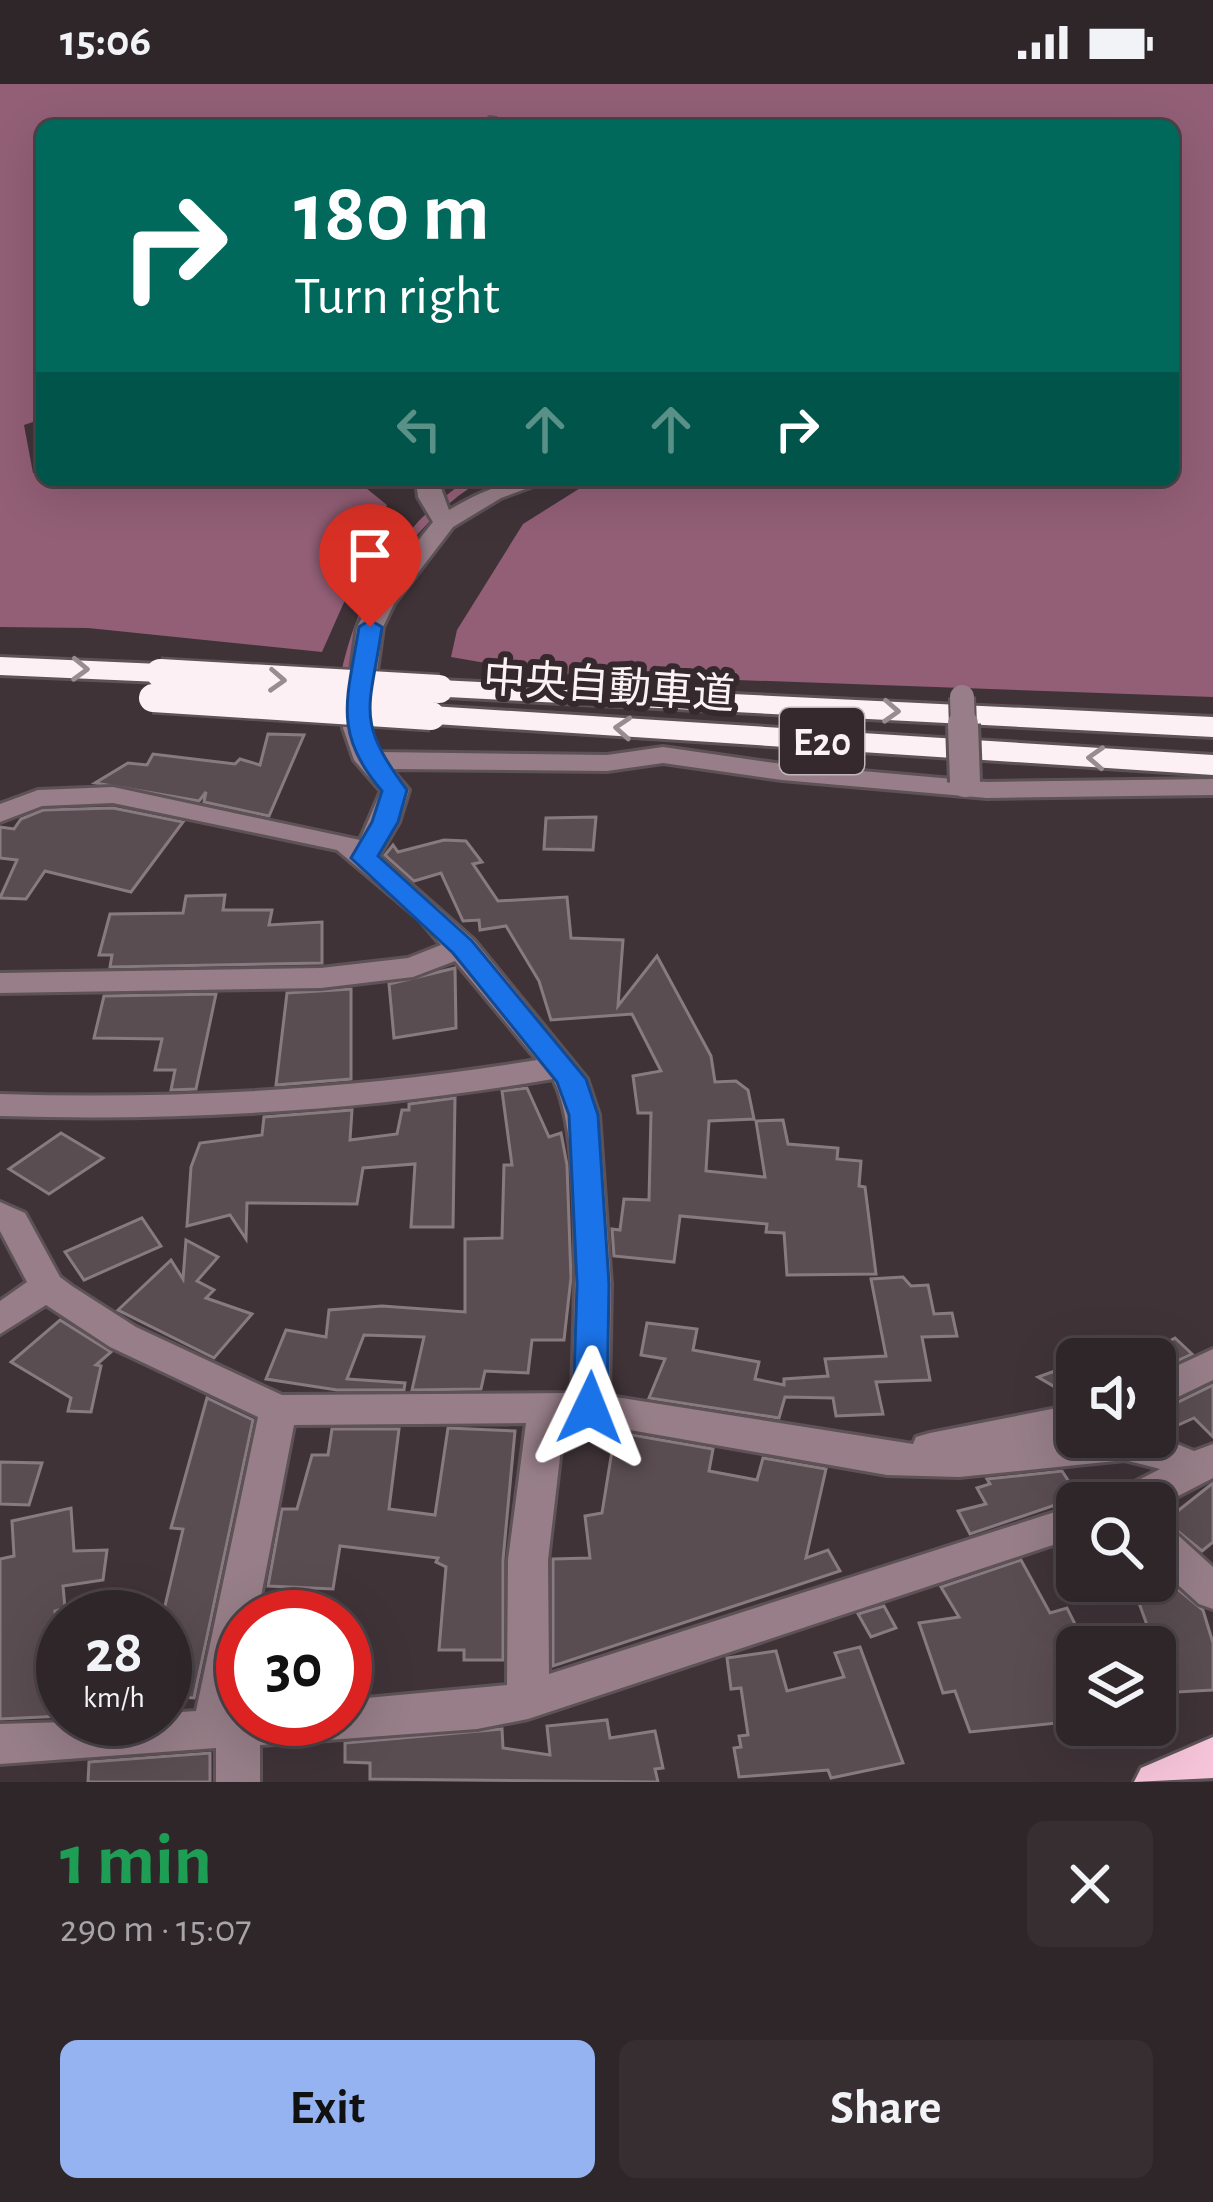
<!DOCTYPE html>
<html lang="en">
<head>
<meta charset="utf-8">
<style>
  :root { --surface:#2f262a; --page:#372e32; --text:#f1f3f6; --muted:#a7a5a8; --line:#4a4347; --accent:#95b2f1 }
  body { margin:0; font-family:"Alegreya Sans","Noto Sans JP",sans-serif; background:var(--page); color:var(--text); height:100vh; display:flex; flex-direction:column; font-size:45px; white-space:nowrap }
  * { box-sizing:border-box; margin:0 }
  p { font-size:39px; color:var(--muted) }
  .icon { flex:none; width:66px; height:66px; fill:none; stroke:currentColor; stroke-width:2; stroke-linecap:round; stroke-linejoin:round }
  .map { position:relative; height:1698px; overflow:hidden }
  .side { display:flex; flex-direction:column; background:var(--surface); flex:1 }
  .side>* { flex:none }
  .hud { position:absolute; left:36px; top:36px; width:1143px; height:366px; border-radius:18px; box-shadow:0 12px 48px #0002,0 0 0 3px var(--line); background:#00695c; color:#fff; overflow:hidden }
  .fabs { position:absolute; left:1056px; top:1254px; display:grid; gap:24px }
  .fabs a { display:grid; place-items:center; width:120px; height:120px; border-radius:18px; background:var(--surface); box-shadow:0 12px 48px #0002,0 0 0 3px var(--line); font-size:60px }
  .speed { position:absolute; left:36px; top:1506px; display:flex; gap:24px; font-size:60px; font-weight:700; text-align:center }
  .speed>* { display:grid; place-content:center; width:156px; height:156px; border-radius:50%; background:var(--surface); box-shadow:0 12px 48px #0002,0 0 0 3px var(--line); line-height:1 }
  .speed small { font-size:30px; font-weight:400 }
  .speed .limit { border:18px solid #d22; background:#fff; color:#111 }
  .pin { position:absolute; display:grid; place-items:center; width:102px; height:102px; color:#fff; margin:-123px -51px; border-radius:50% 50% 50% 0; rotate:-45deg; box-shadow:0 0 12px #0007 }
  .pin .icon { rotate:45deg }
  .me { position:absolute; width:132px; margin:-66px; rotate:2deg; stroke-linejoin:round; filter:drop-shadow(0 0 9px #0008) }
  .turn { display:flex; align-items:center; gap:42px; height:252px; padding:0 60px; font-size:54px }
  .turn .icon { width:156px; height:156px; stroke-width:2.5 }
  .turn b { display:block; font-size:84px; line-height:102px }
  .lanes { display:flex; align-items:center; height:114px; padding:0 60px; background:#0003; justify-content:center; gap:60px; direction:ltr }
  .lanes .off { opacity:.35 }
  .round { display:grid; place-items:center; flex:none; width:126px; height:126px; border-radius:18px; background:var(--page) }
  .overview { display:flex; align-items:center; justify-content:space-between; height:204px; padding:0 60px }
  h1 { font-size:72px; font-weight:600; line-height:90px; color:#1e9e55 }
  .action { display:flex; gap:24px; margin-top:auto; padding:24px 60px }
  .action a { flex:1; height:138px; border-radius:18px; background:var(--accent); color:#111; font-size:48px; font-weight:600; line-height:138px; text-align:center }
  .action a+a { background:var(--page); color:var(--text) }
  .status { display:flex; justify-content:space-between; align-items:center; height:84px; padding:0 60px; background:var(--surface); direction:ltr }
  .status svg { height:33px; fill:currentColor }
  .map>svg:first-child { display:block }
</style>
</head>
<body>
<div class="status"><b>15:06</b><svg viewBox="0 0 49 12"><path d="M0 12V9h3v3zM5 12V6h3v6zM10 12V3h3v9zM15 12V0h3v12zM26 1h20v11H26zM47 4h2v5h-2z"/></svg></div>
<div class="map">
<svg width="1213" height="1698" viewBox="0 0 1213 1698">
  <rect width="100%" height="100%" fill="#3f3338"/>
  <path fill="#925f76" d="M0 0H1213V613L544 589 451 573 457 546 523 440 593 396H1173V42H42V335L24 341 33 389 42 390V396H356L387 421 322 568 88 544 0 543Z"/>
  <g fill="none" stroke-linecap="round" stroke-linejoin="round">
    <path stroke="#946078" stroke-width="8" d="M344 595C360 513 404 442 474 396"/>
  </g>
  <g fill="#5a4d52" stroke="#887b80" stroke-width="3">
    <path d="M268 650 304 651 269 732 204 718 206 708 199 717 95 699 128 679 147 681 153 670 235 680 240 675 260 681Z"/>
    <path d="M113 724 183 738 131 808 45 787 26 815 0 814 17 776 0 774V743L14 745 21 735 43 726Z"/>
    <path d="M596 733 593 766 544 765 546 734Z"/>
    <path d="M444 756 466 757 482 778 473 780 498 817 567 813 571 854 623 856 618 922 657 872 711 972 715 998 736 997 748 1006 754 1035 709 1037 706 1087 765 1093 756 1037 783 1036 788 1060 838 1064 837 1075 861 1077 859 1102 865 1103 876 1190 787 1191 784 1149 766 1148 767 1140 680 1132 674 1178 614 1172 612 1145 620 1146 624 1115 649 1116 651 1029H638L633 992 661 987 632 930 551 936 539 897 506 842 480 846 479 836 463 837 441 789 414 797 385 771 393 761 398 768Z"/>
    <path d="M225 811 223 826H272L269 841 322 838V879L110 883 112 871H99L110 830 183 829 186 812Z"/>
    <path d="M455 884 456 944 394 954 389 900Z"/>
    <path d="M351 905V995L276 1001 287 909Z"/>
    <path d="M216 910 196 1005 171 1006 175 986H155L162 955 94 954 104 912Z"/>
    <path d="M527 1004 549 1053 561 1049 567 1081 571 1194 564 1256H532L528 1289 485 1287 481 1305 412 1306 424 1253 364 1251 347 1295 405 1299 404 1306H337L266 1295 286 1246 326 1253 329 1226 382 1222 465 1228V1155L502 1154 504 1081H512L502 1007Z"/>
    <path d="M455 1014 453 1143H411L415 1080 363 1084 357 1120 247 1119 246 1155 230 1131 187 1142 191 1083 200 1059 262 1051 264 1033 352 1026 350 1056 397 1050 402 1026H409V1020Z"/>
    <path d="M61 1049 103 1074 49 1110 9 1085Z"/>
    <path d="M142 1134 161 1162 84 1196 65 1168Z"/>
    <path d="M186 1156 218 1173 197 1197 214 1206 206 1214 252 1230 214 1274 118 1226 171 1176 183 1195Z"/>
    <path d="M903 1193 911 1202 928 1201 934 1230 952 1229 957 1252 922 1253 930 1296 876 1298 883 1330 836 1332 833 1314 785 1313 779 1334 649 1314 665 1275 641 1271 647 1239 697 1245 693 1266 759 1278 755 1295 784 1301V1295L828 1292 825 1275 886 1272 871 1195Z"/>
    <path d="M60 1236 111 1268 96 1281 101 1282 91 1328 68 1327 71 1314 11 1278Z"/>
    <path d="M1175 1254 1192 1270 1155 1287V1265Z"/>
    <path d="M1077 1279V1316L1038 1293Z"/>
    <path d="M1213 1301V1353L1194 1334 1176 1342 1162 1326Z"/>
    <path d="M207 1314 253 1336 194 1614 165 1612V1522L183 1445 171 1444Z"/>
    <path d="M448 1344 515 1347 503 1476V1576H464V1566H439L446 1483 436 1478 438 1474 340 1462 333 1505 268 1502 282 1425H297L312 1371H328L332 1345H399L389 1425 435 1431Z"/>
    <path d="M615 1348 713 1365 709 1387 757 1396 763 1374 826 1385 806 1474 828 1466 840 1487 553 1582V1475L590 1474 585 1432 602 1429Z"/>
    <path d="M0 1378 42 1379 29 1421 0 1420Z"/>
    <path d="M1062 1387 1079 1413 970 1450 958 1427 986 1420 977 1404 990 1400 987 1395Z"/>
    <path d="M1213 1399V1458L1202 1467 1165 1437Z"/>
    <path d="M71 1424 74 1467 107 1466 103 1496 63 1502 65 1524 55 1527 63 1632 0 1635V1475L14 1472 12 1437Z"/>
    <path d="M1021 1476 1050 1529 1067 1524 1077 1544V1637L970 1648 955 1607 943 1609 919 1539 959 1533 941 1503Z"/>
    <path d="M1155 1493H1163L1203 1526 1213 1559V1606L1160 1609 1155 1563 1135 1508H1140L1136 1497Z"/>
    <path d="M884 1522 896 1544 871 1553 858 1530Z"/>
    <path d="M860 1563 903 1679 831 1694 828 1686 739 1693 734 1664 741 1663 739 1652 748 1651 741 1604 731 1605 727 1574 776 1567 787 1607 844 1593 835 1569Z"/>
    <path d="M607 1636 610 1654 655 1647 663 1684 655 1685 658 1698 370 1695V1679L345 1678V1659L502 1645 503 1664 550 1671 547 1642Z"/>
    <path d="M210 1669V1698H88L89 1678Z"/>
  </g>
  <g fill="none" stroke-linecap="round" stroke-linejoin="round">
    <g stroke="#5d5256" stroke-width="6">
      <g id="minor">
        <path d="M490 34 496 35 499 42H483Z"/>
        <path d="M416 396H438L449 426C484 405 508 396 549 396L501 414 453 443 394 520 383 543 369 644 379 668 607 671 663 663 782 680 987 698 1213 695V711L987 714 782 696 663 679 607 687 391 685 409 706 399 738 379 772 474 856 587 995 599 1031 611 1200 609 1312 913 1360 916 1353 930 1349 1077 1320V1353L1155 1351 1194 1367 1213 1360V1394L1155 1424V1419H1109L1115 1408 1160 1385 1125 1376 959 1393 887 1391 590 1339H564L548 1476 549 1590 1077 1421V1453L528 1635 477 1645 260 1661V1698H216V1664L0 1680V1640L165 1635V1629L196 1627 258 1333 110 1263 46 1221 0 1250V1217L27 1198 0 1147V1118L25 1129 60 1193 72 1202 136 1243 282 1311 572 1309C574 1237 584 1054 553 995 369 1026 186 1038 0 1032V1010C180 1016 359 1005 537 976L455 877 413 893 321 904 0 909V889L321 884 408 874 441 861 420 836 337 766 113 719 42 722 0 738V720L38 706 113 703 360 756 381 707 354 676 343 644 357 543 373 513 433 438 418 413ZM526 1339 508 1476 507 1601 345 1616V1635H243V1533H257L294 1341Z"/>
        <path d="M1213 1265V1296L1155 1324V1292Z"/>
        <path d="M1155 1438 1169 1443 1213 1483V1525L1199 1520 1155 1480Z"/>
      </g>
    </g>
    <g stroke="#5d5256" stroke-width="6">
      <path id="major" d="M1213 1653V1694L1134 1698 1141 1684Z"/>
    </g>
    <g stroke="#5d5256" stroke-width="6">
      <g id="highway">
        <path d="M0 573 160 580 175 589 160 598 0 591Z"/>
        <path d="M439 596 1213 633V653L428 612 423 605 428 598Z"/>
        <path d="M431 622 1213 671V691L420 639 415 632Z"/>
      </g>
    </g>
    <use href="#minor" fill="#977e88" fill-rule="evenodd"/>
    <use href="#major" fill="#f6c4d9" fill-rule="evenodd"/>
    <use href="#highway" fill="#fcf0f4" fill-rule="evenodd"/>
    <g stroke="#5d5256" stroke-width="28" stroke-linecap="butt">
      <path id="minor-bridge-far1" d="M962 613 963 643"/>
    </g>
    <g stroke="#5d5256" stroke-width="36" stroke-linecap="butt">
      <path id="minor-bridge" d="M963 640 965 698"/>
    </g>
    <g stroke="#5d5256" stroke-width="33" stroke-linecap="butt">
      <g id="highway-bridge">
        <path d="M160 589 439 605"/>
        <path d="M153 614 431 632"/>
      </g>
    </g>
    <use href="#minor-bridge-far1" stroke="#977e88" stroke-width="24"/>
    <use href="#minor-bridge" stroke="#977e88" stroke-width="30"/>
    <use href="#highway-bridge" stroke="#fcf0f4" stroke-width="28"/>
  </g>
  <defs><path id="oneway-chevron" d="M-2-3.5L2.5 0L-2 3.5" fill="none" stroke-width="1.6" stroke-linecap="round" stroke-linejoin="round" transform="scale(3)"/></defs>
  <g stroke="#988c91">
    <use href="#oneway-chevron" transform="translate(80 585) rotate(2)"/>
    <use href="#oneway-chevron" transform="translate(277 596) rotate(3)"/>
    <use href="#oneway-chevron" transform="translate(891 627) rotate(3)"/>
    <use href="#oneway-chevron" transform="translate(623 644) rotate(-176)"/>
    <use href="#oneway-chevron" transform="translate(1096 674) rotate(-177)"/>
  </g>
  <path fill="#1a73e8" stroke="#114b97" stroke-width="3" d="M370 536 382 543C370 626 354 635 407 706L398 738 378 772 472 857 586 995 598 1031 609 1200 607 1324 602 1334H578L573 1324 577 1200 569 1031 557 998 453 869 351 774 372 738 382 707C331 648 348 614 359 543Z"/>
  <g text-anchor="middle" stroke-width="12" stroke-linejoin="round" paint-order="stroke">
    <rect fill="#35292e" stroke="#bfb6b9" stroke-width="3" x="780" y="624" width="84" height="66" rx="9"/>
    <g font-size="39" font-weight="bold" fill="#faf2f5">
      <text x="822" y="671">E20</text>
    </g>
    <g font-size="42" fill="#faf2f5" stroke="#35292e">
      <text transform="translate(609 601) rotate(4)" y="15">中央自動車道</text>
    </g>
  </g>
</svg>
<div class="fabs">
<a><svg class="icon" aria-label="sound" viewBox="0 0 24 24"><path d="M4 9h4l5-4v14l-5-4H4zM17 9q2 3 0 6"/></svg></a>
<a><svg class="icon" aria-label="search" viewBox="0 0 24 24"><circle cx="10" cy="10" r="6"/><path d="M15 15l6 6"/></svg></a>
<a><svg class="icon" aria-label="layers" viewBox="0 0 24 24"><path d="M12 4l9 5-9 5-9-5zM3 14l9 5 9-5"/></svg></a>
</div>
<div class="speed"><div>28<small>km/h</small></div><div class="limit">30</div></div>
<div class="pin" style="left:370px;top:543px;background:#d93025"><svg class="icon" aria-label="arrive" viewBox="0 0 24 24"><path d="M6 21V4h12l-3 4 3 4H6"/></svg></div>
<svg class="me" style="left:590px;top:1324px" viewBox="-20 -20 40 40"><path d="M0-17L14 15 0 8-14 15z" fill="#1a73e8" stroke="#fff" stroke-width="4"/></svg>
<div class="hud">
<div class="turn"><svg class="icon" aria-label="right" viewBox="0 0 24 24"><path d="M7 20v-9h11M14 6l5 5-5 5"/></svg><div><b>180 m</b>Turn right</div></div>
<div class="lanes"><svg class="icon off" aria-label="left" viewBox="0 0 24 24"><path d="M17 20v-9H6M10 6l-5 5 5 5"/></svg><svg class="icon off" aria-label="ahead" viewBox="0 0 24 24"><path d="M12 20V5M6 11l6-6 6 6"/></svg><svg class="icon off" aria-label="ahead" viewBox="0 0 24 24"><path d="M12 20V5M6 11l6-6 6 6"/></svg><svg class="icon" aria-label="right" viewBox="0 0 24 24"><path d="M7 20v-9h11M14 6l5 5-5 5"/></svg></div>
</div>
</div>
<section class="side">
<div class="overview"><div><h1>1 min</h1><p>290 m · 15:07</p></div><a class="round"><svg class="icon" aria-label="close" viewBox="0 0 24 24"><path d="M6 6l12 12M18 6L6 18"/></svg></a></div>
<div class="action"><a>Exit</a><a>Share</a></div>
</section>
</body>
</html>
